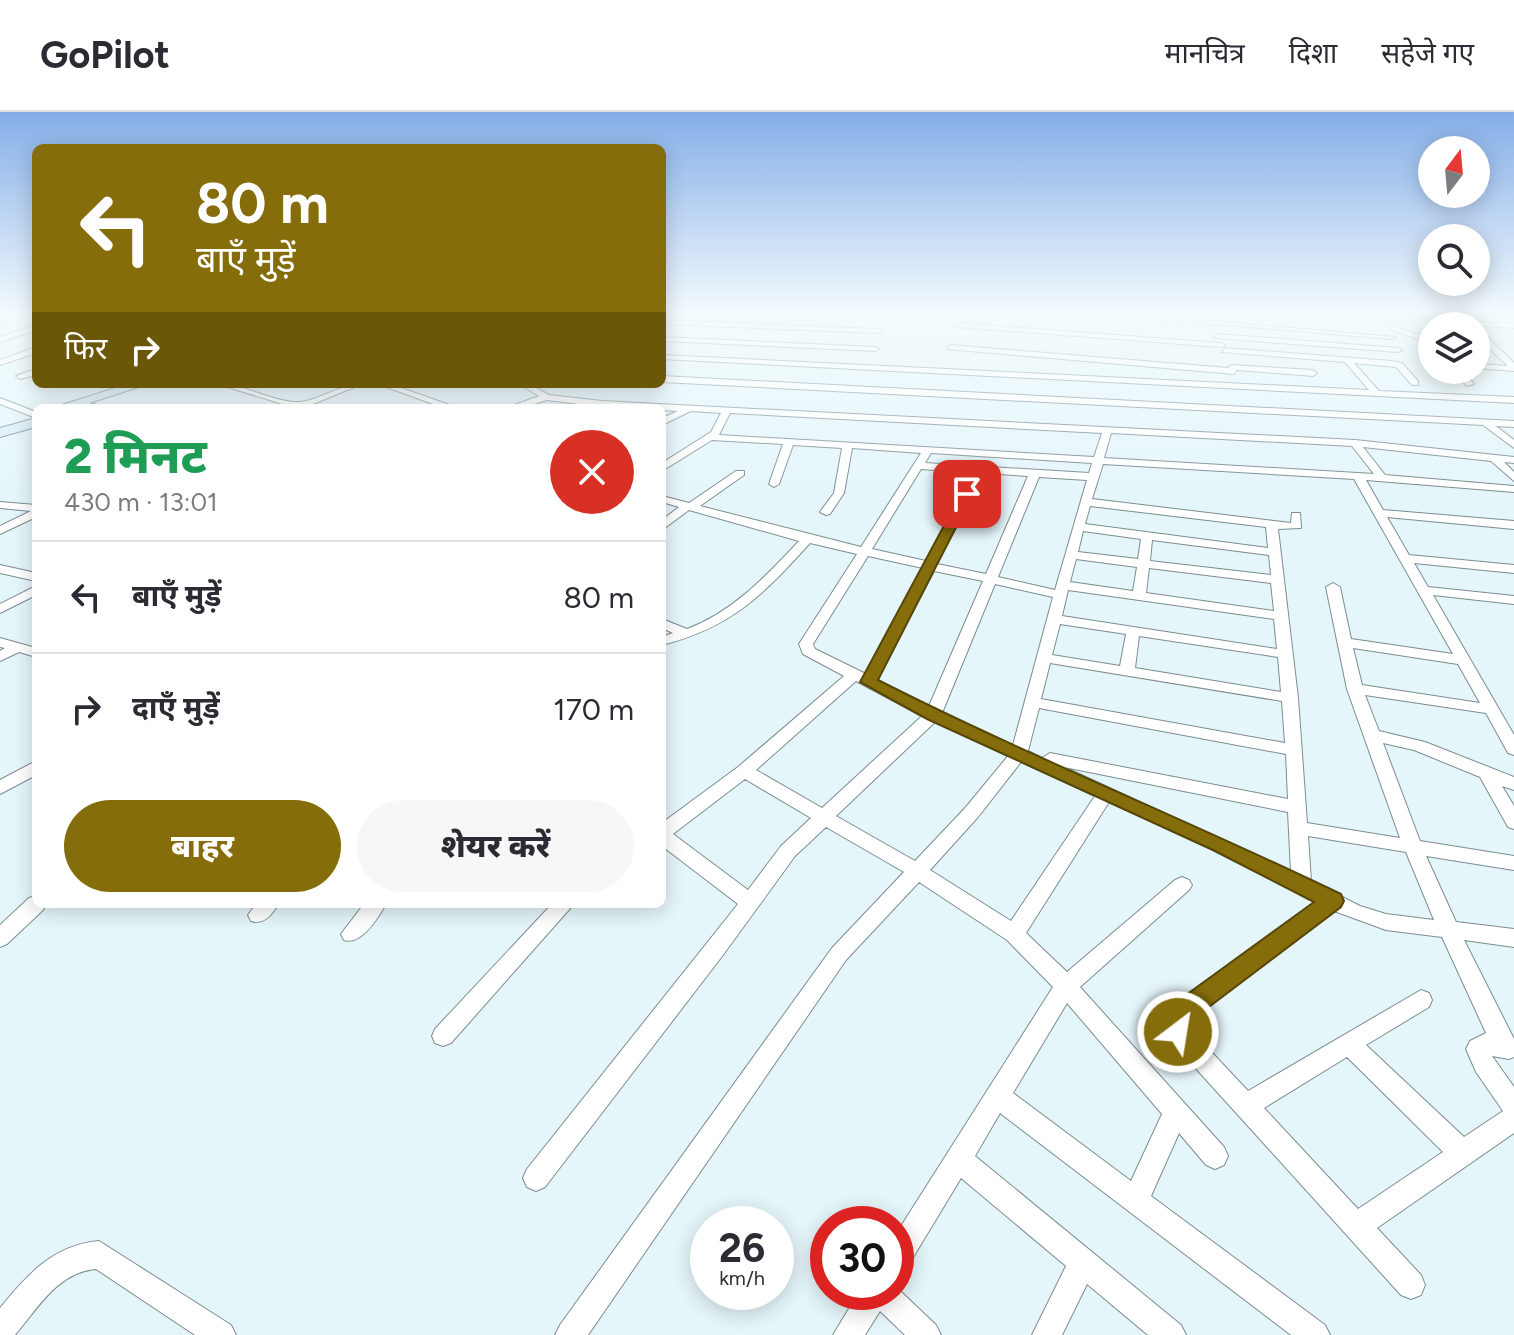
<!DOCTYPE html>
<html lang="hi">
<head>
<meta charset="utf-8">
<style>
  :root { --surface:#fff; --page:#f7f7f7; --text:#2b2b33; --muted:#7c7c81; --line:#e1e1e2; --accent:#866d0b }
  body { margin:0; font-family:Figtree,"Noto Sans Devanagari",sans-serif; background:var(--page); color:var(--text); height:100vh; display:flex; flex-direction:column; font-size:30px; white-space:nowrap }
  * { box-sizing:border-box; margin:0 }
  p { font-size:26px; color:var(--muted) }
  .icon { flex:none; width:44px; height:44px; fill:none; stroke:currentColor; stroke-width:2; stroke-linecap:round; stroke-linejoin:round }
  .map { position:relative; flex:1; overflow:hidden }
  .drawer { position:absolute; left:32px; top:292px; width:634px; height:504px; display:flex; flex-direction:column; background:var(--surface); border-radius:12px; box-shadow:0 4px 20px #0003 }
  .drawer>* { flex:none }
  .banner { position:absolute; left:32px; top:32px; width:634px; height:244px; border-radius:12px; box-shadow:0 4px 20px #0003; background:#866d0b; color:#fff; overflow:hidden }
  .needle { width:52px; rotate:16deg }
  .controls { position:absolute; left:1418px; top:24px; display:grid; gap:16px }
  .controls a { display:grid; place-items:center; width:72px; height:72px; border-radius:50%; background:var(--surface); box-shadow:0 4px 20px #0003; font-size:40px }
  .speed { position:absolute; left:690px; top:1094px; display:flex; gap:16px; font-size:40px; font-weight:700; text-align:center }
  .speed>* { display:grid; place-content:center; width:104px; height:104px; border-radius:50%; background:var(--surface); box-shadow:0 4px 20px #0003; line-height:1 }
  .speed small { font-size:20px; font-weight:400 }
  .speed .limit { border:12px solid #d22; background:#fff; color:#111 }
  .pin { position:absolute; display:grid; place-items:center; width:68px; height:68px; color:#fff; margin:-34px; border-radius:16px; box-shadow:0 4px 12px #0006 }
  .me { position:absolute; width:88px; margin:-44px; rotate:31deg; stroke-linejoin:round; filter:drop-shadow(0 0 6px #0008) }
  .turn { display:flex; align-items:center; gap:28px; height:168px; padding:0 32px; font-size:36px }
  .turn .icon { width:104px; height:104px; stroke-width:2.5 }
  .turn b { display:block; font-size:56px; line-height:68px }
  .then { display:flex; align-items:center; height:76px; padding:0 32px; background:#0003; gap:16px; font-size:30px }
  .round { display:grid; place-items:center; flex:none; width:84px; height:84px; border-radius:42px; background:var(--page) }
  .headline { display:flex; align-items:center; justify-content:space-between; height:136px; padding:0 32px }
  h1 { font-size:48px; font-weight:800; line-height:60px; color:#1e9e55 }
  .action { display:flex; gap:16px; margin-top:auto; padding:16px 32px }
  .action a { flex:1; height:92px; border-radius:48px; background:var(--accent); color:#fff; font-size:32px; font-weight:800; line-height:92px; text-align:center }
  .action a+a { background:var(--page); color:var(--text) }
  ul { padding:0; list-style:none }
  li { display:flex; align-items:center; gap:24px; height:112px; padding:0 32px; border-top:2px solid var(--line) }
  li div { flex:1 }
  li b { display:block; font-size:30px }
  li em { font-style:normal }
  header { display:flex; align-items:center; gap:48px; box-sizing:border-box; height:112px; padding:0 40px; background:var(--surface); border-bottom:2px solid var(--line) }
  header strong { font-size:38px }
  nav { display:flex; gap:44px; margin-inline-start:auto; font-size:28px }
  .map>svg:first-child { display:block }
</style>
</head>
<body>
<header>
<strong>GoPilot</strong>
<nav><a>मानचित्र</a><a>दिशा</a><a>सहेजे गए</a></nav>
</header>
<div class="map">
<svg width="1514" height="1223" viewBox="0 0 1514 1223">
  <rect width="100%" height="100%" fill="#e5f6fb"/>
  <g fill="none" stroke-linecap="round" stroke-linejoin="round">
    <g stroke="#7c8c90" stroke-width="2">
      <g id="minor">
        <path d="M5 204H16L0 210V206Z"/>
        <path d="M866 204H882L883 205 879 207Z"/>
        <path d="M920 204H927L922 210 918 208Z"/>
        <path d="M1117 204H1151L1396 225 1392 227Z"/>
        <path d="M1380 204 1514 212V216L1383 206Z"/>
        <path d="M662 208 878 217 882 219 878 221 662 212Z"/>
        <path d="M1387 209 1401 217 1430 226 1432 234 1419 227 1395 220 1383 211Z"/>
        <path d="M958 211 1221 231 1225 233 1221 235 955 215Z"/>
        <path d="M33 214H36V218L0 230V225Z"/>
        <path d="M1217 222 1398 236 1402 238 1398 240 1214 226Z"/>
        <path d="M1480 224H1486L1514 251V259L1476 256V252L1508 254 1480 228Z"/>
        <path d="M662 225 875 235 879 237 875 239 662 229Z"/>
        <path d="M950 233 1228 256 1231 253 1313 258 1317 261 1313 264 1237 258 1234 262 947 237Z"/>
        <path d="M33 236H36V241L0 253V248Z"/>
        <path d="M1225 236 1391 249 1402 251 1418 269V273H1412L1396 255 1354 251 1379 279 1514 285V291L662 247V243L1369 278 1345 250 1222 240Z"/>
        <path d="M36 257V263L20 267 16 264Z"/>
        <path d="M1452 258H1461L1474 272 1467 274Z"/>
        <path d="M662 264 1514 309V315L1496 314 1514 328V336L1483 313 662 270Z"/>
        <path d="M218 272C246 272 272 290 297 290 315 291 339 272 362 272L308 294 311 296H295Z"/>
        <path d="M378 272H390L458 296H444Z"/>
        <path d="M519 272H529L549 283 602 289 1355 328 1514 345V351L1504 350 1514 360V369L1491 349 1363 335 1385 363 1514 374V380L1366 368 1383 398 1514 409V417L1387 405 1409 443 1514 453V461L1414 451 1428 475 1514 484V492L1433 483 1514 623V643L1508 641 1486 601 1365 583 1379 619 1425 630 1514 665V678L1502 674 1514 694V717L1508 715 1480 665 1414 638 1383 631 1420 729 1514 744V758L1426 744 1456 810 1514 817V835L1464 828 1514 927V945L1509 947 1492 944 1514 975V1021L1377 1116 1421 1163 1425 1173 1421 1183 1411 1187 1401 1183 1180 939 1170 927 1164 910 1172 895 1316 790 1213 738 1109 690 1026 821 1067 860 1175 768 1182 765 1189 768 1192 773 1189 778 1080 875 1224 1035 1228 1044 1224 1053 1215 1057 1206 1053 1179 1021 1151 1084 1325 1213 1330 1223H1291L1000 1001 975 1044 1181 1213 1186 1223H1148L1087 1172 1062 1223H1032L1066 1154 961 1066 906 1157 896 1161V1122L1053 875 1007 828 919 770 846 848 588 1223H555L560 1213 832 836 904 760 826 715 795 744 723 843 545 1075 536 1079 527 1075 523 1066 527 1057 738 792 662 734V711L738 655 844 564 803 542 799 532 857 442 810 431C763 483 732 515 662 533V525L673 521 662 516V507L687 517C733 500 766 464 799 429L689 398 662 418V408L679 395 662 390V384L689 391 736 359H744V363L700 394 861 435 921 341 852 336 844 381 830 402 826 403 820 400 834 381 842 336 793 333 779 372 774 375 769 372 783 332 712 328 662 359V351L711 320 721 301 691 299 662 313V306L678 299 602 295 547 288 521 296H506L539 284ZM730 301 1102 321 1094 345 719 323ZM1111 321 1352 334 1374 362 1104 346ZM931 341 1092 351 1089 361 925 351ZM1103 352 1354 367 1453 542 1351 527 1340 475 1333 471 1326 475 1347 577 1400 726 1307 711 1298 586 1278 417 1301 416 1300 401H1292L1291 411 1092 387ZM921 357 974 361 926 449 872 437ZM984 361 1028 364 986 462 937 452ZM1039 365 1087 368 1055 478 998 465ZM1090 394 1266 415 1268 436 1085 412ZM1083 419 1141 427 1138 447 1078 440ZM1152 428 1269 443 1271 463 1150 449ZM868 444 923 456 866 562 815 537 813 532ZM1076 447 1137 455 1133 479 1070 470ZM1149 456 1271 471 1274 499 1146 481ZM934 459 983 469 929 594 877 568ZM995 472 1053 485 1013 633 942 601ZM1068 478 1274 507 1277 537 1062 504ZM1060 512 1126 522 1120 554 1052 543ZM1139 524 1278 545 1281 580 1135 556ZM1353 536 1458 552 1480 591 1362 573ZM1050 551 1282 589 1285 631 1041 587ZM856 569 922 604 822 696 756 658ZM1039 596 1286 642 1288 687 1050 641 1042 646 1028 639ZM935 610 1008 644 966 695 915 749 836 704ZM1021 650 1095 684 1011 809 930 758 978 705ZM1064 655 1288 700 1291 760ZM745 667 811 706 781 734 748 778 673 722ZM1308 724 1406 740 1434 808 1386 802 1360 794 1311 769ZM1334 799 1386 818 1442 825 1486 921 1470 929 1466 937 1476 960 1503 999 1464 1025 1366 933 1429 895 1432 888 1429 881 1421 878 1248 979 1188 915V909ZM1067 891 1162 1002 1131 1069 1013 981ZM1347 945 1443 1040 1358 1097 1264 996Z"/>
        <path d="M0 286 36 300V306L0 292Z"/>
        <path d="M89 291 100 294 102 296H86V292Z"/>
        <path d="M0 390 36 393V405L0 422V414L31 399 0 396Z"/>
        <path d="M0 453 36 461V469L0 461Z"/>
        <path d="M36 474V483L0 501V492Z"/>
        <path d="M0 526 36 536V545L19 540 0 549V539L5 536 0 535Z"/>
        <path d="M36 649V663L0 682V668Z"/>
        <path d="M36 784V792H46L43 798 7 832 0 835V813L29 786Z"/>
        <path d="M256 792H278C272 803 264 813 251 809L248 803Z"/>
        <path d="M364 792H386C378 806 361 834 344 828L341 822Z"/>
        <path d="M552 792H574L451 931 443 934 435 931 432 924 435 917Z"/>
        <path d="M99 1129 231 1213 236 1223H195L96 1157C58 1160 38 1196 15 1223H0V1196C27 1163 53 1133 99 1129Z"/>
        <path d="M896 1175 936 1213 941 1223H905L880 1199 865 1223H833L859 1180H896Z"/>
      </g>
    </g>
    <g stroke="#7c8c90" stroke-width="2">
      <g id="secondary">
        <path d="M128 272H148L74 296H52Z"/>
        <path d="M36 306V315L0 325V316Z"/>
      </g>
    </g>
    <use href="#minor" fill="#fff" fill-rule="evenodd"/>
    <use href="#secondary" fill="#d8edfd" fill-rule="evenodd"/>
  </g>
  <linearGradient id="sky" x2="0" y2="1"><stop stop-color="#84aee8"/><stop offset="0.54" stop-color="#f3fbfd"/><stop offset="1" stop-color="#f3fbfd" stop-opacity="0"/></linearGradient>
  <rect width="1514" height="375" fill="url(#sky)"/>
  <path fill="#866d0b" stroke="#574707" stroke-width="2" d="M967 379 973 382 878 568C1030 645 1188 708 1341 782L1344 789 1341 795 1189 910 1191 920 1187 928 1178 932 1169 928 1163 910 1171 894 1314 790 1213 738 927 607 860 570 961 382Z"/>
</svg>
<div class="controls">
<a><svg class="needle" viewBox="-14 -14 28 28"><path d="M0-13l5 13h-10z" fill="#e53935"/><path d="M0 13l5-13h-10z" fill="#7c7c81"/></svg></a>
<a><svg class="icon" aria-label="search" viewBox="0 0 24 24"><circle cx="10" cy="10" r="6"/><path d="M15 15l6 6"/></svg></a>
<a><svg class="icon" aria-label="layers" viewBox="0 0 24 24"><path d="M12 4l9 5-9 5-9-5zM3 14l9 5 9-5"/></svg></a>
</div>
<div class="speed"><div>26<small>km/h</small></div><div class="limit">30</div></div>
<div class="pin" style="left:967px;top:382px;background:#d93025"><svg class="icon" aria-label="arrive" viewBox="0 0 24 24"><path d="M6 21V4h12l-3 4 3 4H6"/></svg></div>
<svg class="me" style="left:1178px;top:920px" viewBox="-20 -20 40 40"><circle r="17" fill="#866d0b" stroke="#fff" stroke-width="3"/><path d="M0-11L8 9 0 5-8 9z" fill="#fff"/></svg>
<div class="banner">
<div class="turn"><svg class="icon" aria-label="left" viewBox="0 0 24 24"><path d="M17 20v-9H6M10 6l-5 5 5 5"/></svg><div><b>80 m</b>बाएँ मुड़ें</div></div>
<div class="then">फिर<svg class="icon" aria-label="right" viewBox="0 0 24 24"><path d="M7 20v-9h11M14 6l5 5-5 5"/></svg></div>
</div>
<section class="drawer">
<div class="headline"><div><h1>2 मिनट</h1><p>430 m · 13:01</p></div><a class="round" style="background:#d93025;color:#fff"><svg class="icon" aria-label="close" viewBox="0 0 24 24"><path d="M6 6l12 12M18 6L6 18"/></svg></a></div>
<ul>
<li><svg class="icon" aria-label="left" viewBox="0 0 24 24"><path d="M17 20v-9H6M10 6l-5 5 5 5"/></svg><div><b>बाएँ मुड़ें</b></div><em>80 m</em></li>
<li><svg class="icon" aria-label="right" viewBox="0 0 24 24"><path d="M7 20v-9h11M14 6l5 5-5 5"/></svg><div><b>दाएँ मुड़ें</b></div><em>170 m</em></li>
</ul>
<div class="action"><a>बाहर</a><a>शेयर करें</a></div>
</section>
</div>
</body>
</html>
